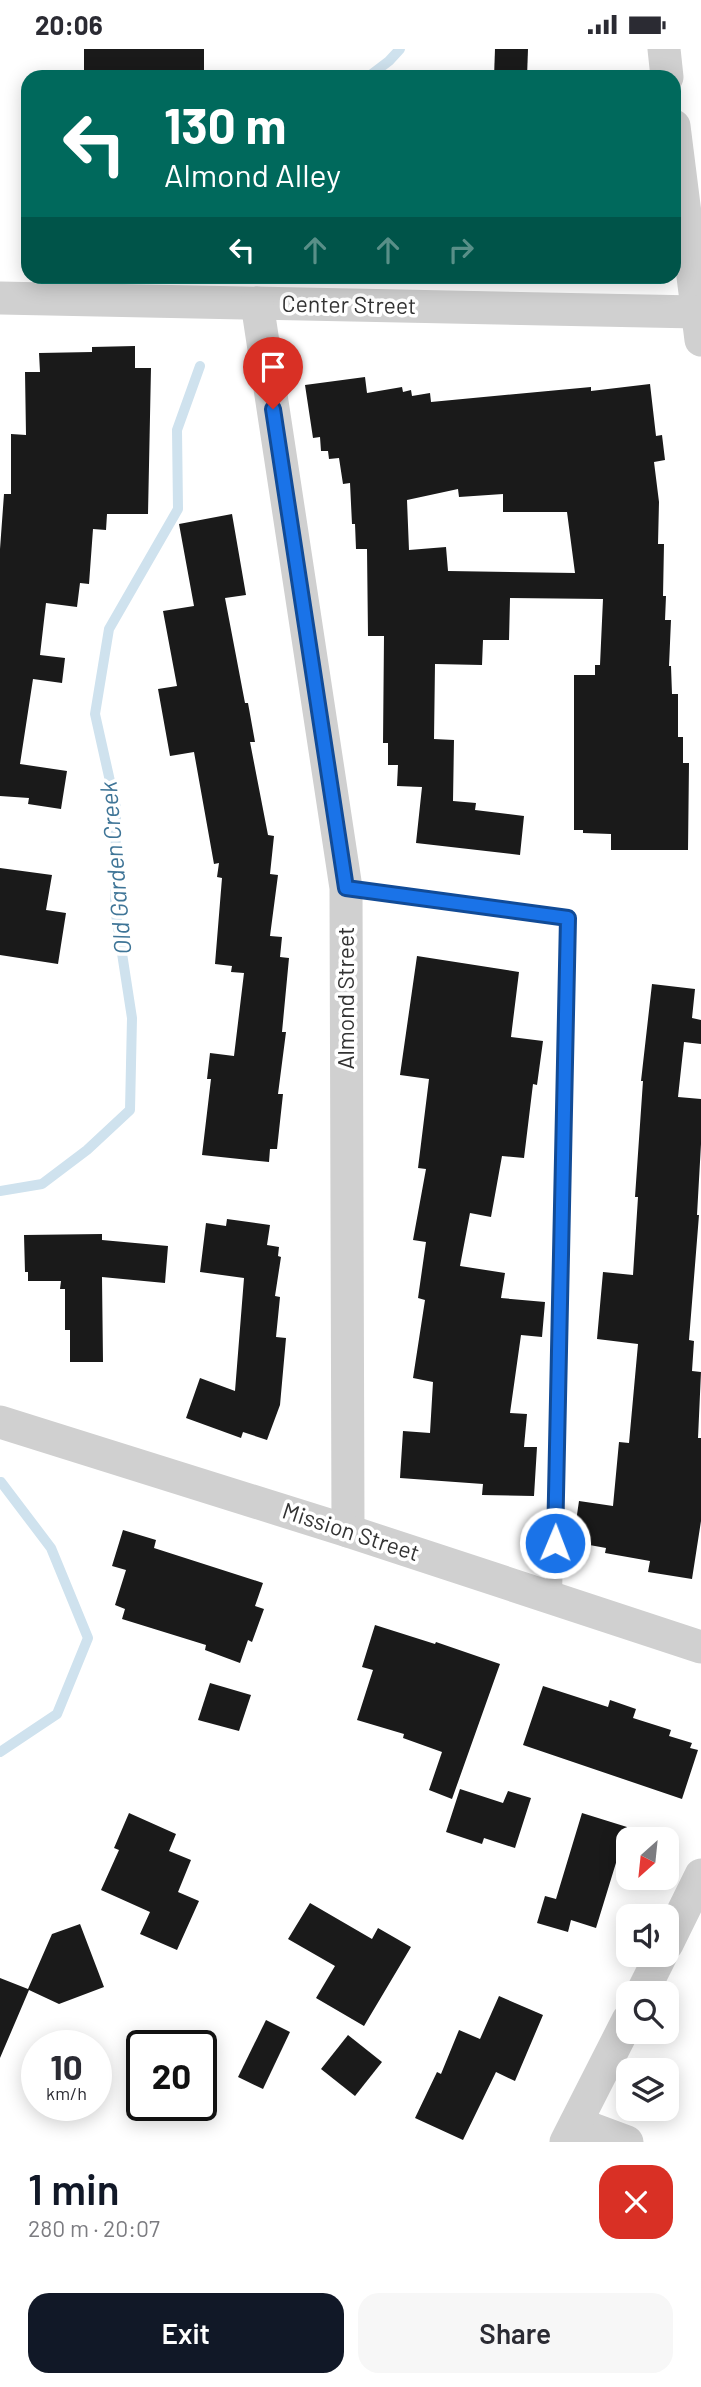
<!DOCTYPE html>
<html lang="en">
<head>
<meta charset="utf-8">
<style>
  :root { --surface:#fff; --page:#f7f7f7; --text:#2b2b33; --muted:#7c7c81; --accent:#111827 }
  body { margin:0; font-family:Barlow,sans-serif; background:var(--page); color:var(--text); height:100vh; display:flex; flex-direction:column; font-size:26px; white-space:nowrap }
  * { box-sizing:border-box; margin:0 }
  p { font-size:23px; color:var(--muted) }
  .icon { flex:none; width:38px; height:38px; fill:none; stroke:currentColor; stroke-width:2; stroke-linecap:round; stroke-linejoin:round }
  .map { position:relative; height:2093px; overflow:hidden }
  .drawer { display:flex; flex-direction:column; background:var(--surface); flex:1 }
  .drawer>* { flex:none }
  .top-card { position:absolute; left:21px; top:21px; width:660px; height:214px; border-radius:21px; box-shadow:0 4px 18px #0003; background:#00695c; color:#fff; overflow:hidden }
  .needle { width:46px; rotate:207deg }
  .controls { position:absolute; left:616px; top:1778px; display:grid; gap:14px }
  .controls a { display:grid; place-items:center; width:63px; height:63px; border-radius:14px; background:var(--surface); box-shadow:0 4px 18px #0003; font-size:35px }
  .speed { position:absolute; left:21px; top:1981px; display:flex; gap:14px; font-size:35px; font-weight:700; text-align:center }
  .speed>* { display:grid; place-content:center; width:91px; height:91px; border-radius:50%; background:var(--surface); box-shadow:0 4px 18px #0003; line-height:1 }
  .speed small { font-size:18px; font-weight:400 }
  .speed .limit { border:4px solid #111; border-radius:10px; background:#fff; color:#111 }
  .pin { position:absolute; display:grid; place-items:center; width:60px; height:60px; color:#fff; margin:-72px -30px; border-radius:50% 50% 50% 0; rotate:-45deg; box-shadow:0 0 7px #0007 }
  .pin .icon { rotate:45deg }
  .me { position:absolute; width:77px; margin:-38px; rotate:1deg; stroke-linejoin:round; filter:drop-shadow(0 0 5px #0008) }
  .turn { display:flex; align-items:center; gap:24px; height:147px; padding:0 28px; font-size:32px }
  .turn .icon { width:91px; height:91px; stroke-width:2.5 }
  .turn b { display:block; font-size:49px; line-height:60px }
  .lanes { display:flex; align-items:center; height:66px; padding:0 28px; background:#0003; justify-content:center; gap:35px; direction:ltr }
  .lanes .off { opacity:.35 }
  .round { display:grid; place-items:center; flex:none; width:74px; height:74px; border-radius:21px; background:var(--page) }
  .summary { display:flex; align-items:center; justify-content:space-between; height:119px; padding:0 28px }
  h1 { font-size:42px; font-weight:600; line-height:52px; color:var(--accent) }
  .primary-button { display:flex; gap:14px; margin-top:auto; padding:14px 28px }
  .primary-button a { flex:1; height:80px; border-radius:21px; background:var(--accent); color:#fff; font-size:28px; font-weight:600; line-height:80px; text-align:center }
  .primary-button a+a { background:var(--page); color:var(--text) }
  .status { display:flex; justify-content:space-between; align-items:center; height:49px; padding:0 35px; background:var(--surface); direction:ltr }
  .status svg { height:19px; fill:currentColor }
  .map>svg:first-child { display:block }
</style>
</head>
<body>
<div class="status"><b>20:06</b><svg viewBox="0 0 49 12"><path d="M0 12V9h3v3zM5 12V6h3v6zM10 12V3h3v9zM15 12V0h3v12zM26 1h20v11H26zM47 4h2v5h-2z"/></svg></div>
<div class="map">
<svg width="701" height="2093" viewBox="0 0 701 2093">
  <rect width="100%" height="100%" fill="#fff"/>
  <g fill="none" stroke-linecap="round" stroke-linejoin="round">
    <g stroke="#cfe2ee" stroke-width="10">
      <path d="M368 28 389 12 400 0"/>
      <path d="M0 1142 42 1135 87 1101 130 1061 132 969 115 859 116 759 95 665 109 580 178 460 177 381 200 317"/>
      <path d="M0 1703 57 1665 88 1589 51 1499 1 1433"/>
    </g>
  </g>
  <g fill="#1a1a1a" fill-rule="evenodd">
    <rect x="84" y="0" width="120" height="28"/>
    <path d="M495 0H528L527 28H494Z"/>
    <path d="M135 297V319H151L148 465H107L106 481 93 480 89 535 80 534 77 558 46 554 40 606 65 609 62 634 33 630 20 715 67 722 61 760 28 755 29 749 0 747V500L4 445H11V385L26 386 25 323H40L39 304 92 303V298Z"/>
    <path d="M365 328 367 344 402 338 403 343 411 341 412 347 430 344 431 353 591 338V342L650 335 656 387 662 386 665 411 654 413 659 453 658 495H664L663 547H666L665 571H671L669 617H671L672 645H678V688H683V714H689L688 801H611V785L583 784V781H574V626H595V616H600L603 550 510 549 509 591H483L482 616 435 615 434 690 454 691 453 752 476 754 475 761 524 767 520 806 416 794 422 738 397 737 398 716H388V694H383L384 587H368L367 500H356L355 475H352L350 434 343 435 339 409 329 410 328 402H321L320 388 313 389 305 336ZM458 440 459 448 503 445V463H567L575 524 448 522 446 498 409 501 407 451Z"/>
    <path d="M232 465 246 546 225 549 245 654H248L255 693H250L268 786 274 787 270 825 278 826 270 887 282 888 280 908 289 909 282 983H286L278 1045H283L277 1100H270L269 1113 202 1106 211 1030H207L210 1004 234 1007 244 924 231 923 232 917 215 915 222 829 217 828 219 814 214 815 194 703 170 707 158 640 177 637 163 562 194 557 179 475Z"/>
    <path d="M0 819 52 826 46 861 66 864 58 915 0 906Z"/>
    <path d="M417 907 519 923 511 988 543 992 537 1036 533 1035 524 1109 502 1107 491 1168 470 1164 460 1217 505 1224 501 1249 545 1253 542 1288 521 1286 510 1364 527 1365 524 1398H537L534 1447 482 1446 483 1435 400 1429 403 1382 430 1384 433 1333 413 1329 425 1251 418 1249 426 1193 413 1191 426 1120 418 1119 429 1030 400 1026Z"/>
    <path d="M652 935 695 940 692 969 701 971V995L684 993 678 1048 701 1050V1095L697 1166H699L689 1291 694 1292 692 1322 701 1323 698 1389H701V1472L692 1530 648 1523 650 1512 605 1504 606 1499 573 1493 579 1452 613 1457 619 1393 629 1394 638 1295 597 1290 603 1223 633 1226 638 1148H635L643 1032H641Z"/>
    <path d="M227 1170 270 1176 267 1196 279 1198 278 1207 281 1208 275 1247 280 1248 276 1288 286 1289 280 1356 267 1391 243 1383 241 1389 186 1369 200 1329 235 1342 244 1229 200 1223 206 1174 226 1177Z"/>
    <path d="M102 1185V1191L168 1197 165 1234 102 1228 103 1313H70V1281H65V1240H60L61 1232H28V1223H25L24 1186Z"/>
    <path d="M123 1481 156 1491 154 1499 263 1534 255 1557 264 1560 252 1593 248 1591 240 1614 205 1601 206 1596 122 1570 125 1560 115 1556 126 1521 112 1517Z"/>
    <path d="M375 1576 435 1595 436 1593 500 1615 452 1750 429 1741 442 1703 403 1689 404 1685 357 1671 373 1621 362 1618Z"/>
    <path d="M210 1634 251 1646 239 1682 198 1671Z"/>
    <path d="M543 1637 608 1658 610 1651 636 1660 633 1669 671 1681 669 1687 692 1694 690 1699 698 1701 682 1750 523 1696Z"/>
    <path d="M460 1740 503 1754 508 1742 531 1749 515 1799 484 1789 482 1795 446 1783Z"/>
    <path d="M129 1764 176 1785 169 1802 191 1811 178 1843 199 1852 177 1901 140 1885 150 1863 101 1841 119 1801 114 1799Z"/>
    <path d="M582 1764 627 1778 596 1879 571 1871 568 1883 537 1874 545 1847 556 1850Z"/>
    <path d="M310 1854 372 1890 378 1879 411 1898 364 1977 316 1949 335 1917 288 1890Z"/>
    <path d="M80 1875 104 1938 59 1955 29 1941 0 2009V1929L28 1940 52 1885Z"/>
    <path d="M499 1947 543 1966 515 2032 496 2023 463 2091 415 2069 437 2023 441 2025 459 1981 480 1990Z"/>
    <path d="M266 1971 290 1983 263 2040 238 2028Z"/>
    <path d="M348 1986 382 2013 355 2047 321 2020Z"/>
  </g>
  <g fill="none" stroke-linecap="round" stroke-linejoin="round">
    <path stroke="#d0d0d0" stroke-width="16" d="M346 839 568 869 554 1549"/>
    <g stroke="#d0d0d0" stroke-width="33">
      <path d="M664 0 667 28"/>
      <path d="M674 77 701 291"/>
      <path d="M0 249 697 263"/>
      <path d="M257 254 346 839 348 1482"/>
      <path d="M0 1373 348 1482 701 1598"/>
      <path d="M667 1895 701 1826"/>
      <path d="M642 1944 661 1906"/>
      <path d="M576 2074 627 2093"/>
      <path d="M566 2093 628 1971"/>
    </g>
  </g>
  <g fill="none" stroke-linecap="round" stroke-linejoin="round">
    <g stroke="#114b97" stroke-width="18">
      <path id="route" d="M273 360 346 839 568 869 555 1494"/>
    </g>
    <use href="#route" stroke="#1a73e8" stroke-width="12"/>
  </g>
  <g text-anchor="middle" stroke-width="7" stroke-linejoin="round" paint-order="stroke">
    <g font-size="23" fill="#333" stroke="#fff">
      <text transform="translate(349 256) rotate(1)" y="8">Center Street</text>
      <text transform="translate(346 949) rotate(-90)" y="8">Almond Street</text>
      <text transform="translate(351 1483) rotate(18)" y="8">Mission Street</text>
    </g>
    <g font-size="24" font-style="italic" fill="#3f7597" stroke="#fff">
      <text transform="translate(116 819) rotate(-95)" y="8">Old Garden Creek</text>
    </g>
  </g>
</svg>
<div class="controls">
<a><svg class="needle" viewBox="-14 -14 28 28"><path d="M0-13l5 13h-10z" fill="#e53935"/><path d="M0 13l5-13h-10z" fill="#7c7c81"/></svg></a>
<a><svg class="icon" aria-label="sound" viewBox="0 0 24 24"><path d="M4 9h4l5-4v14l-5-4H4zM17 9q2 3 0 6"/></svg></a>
<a><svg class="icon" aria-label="search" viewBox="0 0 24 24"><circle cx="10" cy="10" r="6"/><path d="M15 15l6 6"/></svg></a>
<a><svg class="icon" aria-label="layers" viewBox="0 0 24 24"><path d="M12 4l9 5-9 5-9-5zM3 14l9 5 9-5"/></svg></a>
</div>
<div class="speed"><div>10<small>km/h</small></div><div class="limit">20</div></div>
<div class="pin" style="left:273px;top:360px;background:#d93025"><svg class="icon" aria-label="arrive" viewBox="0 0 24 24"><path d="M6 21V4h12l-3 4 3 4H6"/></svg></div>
<svg class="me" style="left:555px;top:1494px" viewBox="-20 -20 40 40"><circle r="17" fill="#1a73e8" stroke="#fff" stroke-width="3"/><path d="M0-11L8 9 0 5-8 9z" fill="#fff"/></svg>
<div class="top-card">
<div class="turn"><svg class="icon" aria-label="left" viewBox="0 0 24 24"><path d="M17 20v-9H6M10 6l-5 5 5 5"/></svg><div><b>130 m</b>Almond Alley</div></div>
<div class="lanes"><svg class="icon" aria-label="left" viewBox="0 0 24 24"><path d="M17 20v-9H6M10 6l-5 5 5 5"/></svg><svg class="icon off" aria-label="ahead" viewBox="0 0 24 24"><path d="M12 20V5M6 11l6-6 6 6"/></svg><svg class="icon off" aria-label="ahead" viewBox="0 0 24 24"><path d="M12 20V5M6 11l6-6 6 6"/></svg><svg class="icon off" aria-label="right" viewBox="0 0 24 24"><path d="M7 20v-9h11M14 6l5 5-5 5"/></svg></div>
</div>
</div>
<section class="drawer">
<div class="summary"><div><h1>1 min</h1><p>280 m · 20:07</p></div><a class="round" style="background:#d93025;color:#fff"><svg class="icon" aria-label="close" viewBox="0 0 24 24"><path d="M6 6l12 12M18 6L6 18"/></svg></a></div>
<div class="primary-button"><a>Exit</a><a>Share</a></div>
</section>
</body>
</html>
